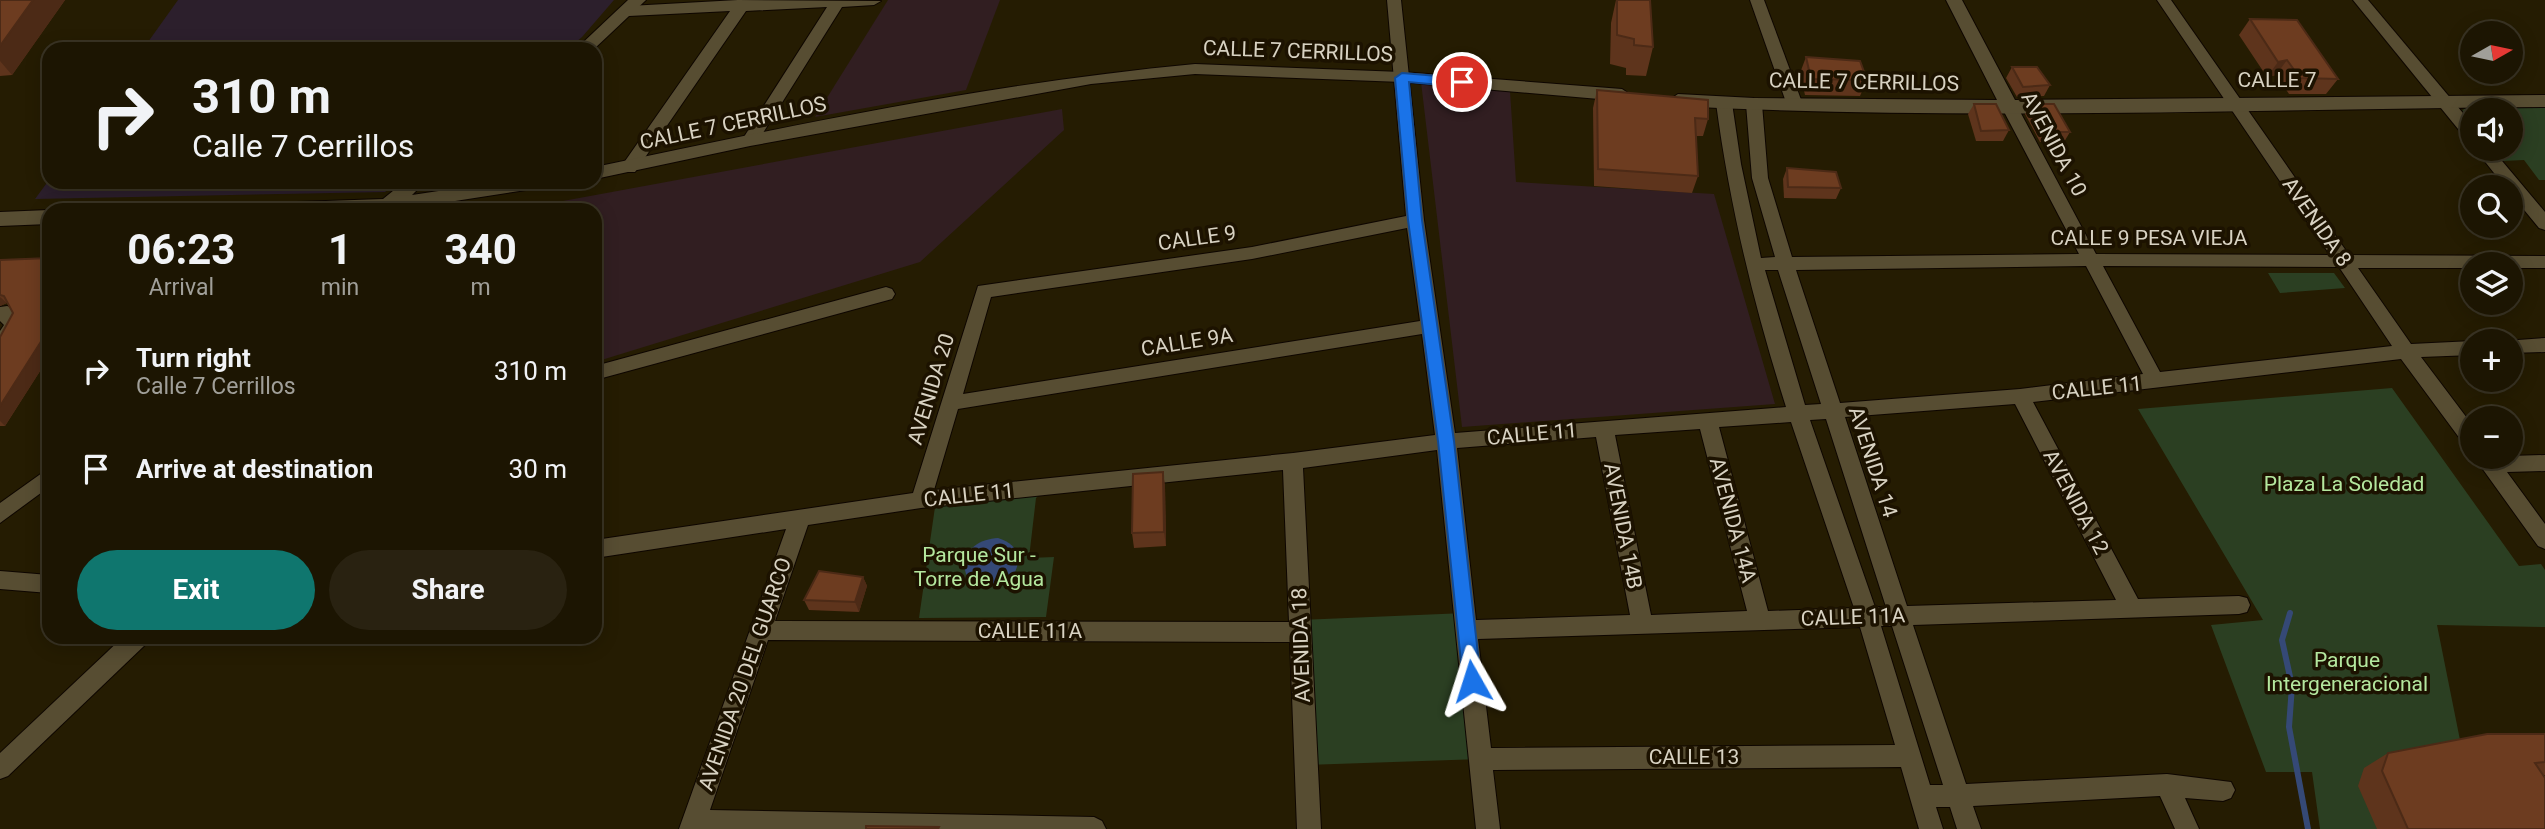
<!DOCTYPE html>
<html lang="en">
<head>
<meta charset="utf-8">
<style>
  :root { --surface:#1c1502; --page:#292211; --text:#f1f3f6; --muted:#a09f99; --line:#3a3424; --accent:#0f766e }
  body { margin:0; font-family:Roboto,sans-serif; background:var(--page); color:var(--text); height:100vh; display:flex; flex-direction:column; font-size:26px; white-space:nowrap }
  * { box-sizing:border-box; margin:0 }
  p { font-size:23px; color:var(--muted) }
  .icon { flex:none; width:38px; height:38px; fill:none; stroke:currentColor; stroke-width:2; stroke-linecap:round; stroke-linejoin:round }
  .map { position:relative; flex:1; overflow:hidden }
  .details { position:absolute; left:42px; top:203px; width:560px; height:441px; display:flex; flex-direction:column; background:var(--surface); border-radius:21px; box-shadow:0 4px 18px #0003,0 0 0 2px var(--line) }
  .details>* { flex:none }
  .banner { position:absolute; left:42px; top:42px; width:560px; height:147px; border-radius:21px; box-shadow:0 4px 18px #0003,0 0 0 2px var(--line); background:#1c1502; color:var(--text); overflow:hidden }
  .needle { width:46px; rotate:81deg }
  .tools { position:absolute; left:2460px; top:21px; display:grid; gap:14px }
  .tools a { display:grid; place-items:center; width:63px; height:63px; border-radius:50%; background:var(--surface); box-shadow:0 4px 18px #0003,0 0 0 2px var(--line); font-size:35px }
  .pin { position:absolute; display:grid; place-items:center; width:60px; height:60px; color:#fff; margin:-30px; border:4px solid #fff; border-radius:50%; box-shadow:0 2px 7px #0007 }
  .me { position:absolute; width:77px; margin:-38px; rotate:354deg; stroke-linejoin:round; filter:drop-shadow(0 0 5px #0008) }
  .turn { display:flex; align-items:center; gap:24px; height:147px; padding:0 35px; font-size:32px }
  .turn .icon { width:91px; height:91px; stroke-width:2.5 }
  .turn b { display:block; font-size:49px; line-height:60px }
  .eta { display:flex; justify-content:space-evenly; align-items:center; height:119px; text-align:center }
  .eta b { font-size:42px; font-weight:700; line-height:49px }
  .cta { display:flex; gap:14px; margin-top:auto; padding:14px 35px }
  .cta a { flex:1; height:80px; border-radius:42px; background:var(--accent); color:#fff; font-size:28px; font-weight:700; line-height:80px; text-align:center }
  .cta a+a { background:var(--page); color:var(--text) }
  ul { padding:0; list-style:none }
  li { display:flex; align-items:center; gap:21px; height:98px; padding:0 35px }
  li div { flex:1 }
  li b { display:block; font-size:26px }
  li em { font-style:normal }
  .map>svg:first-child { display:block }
</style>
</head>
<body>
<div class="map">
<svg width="2545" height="829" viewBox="0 0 2545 829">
  <rect width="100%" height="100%" fill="#251c02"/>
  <g fill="#2c1f2c">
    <path d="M178 0H614L582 37 568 49H143Z"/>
    <path d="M49 180V182H398L385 192 35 199Z"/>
  </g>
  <g fill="#311e21">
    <path d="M888 0H1000L966 90 815 117Z"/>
    <path d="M1421 82 1510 91 1516 182 1714 194 1775 404 1462 427Z"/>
    <path d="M1062 109 1064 130 920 262 595 362V210H514Z"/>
  </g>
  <g fill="#2b3f22">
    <path d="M2545 105V180H2539L2524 160 2503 161 2492 149H2511V110H2473V126L2461 112 2466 107Z"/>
    <path d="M2268 273H2334L2345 288 2280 293Z"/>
    <path d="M2392 388 2519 566 2541 564 2545 570V627L2437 625 2462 750 2377 829H2320L2312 772H2266L2211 625 2263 620 2138 409Z"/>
    <path d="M1041 493 1036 498 1029 558 1054 557 1046 617 919 618 935 507Z"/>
    <path d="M1465 613 1481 759 1306 765 1300 620Z"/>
  </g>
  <path fill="#354976" d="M998 538C1015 543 1023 555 1015 572 1001 587 980 591 966 574 959 552 978 539 998 538Z"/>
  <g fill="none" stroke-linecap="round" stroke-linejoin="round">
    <path stroke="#354976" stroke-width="6" d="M2290 613 2282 640 2292 686 2289 727 2308 829"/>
    <g stroke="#0e0600" stroke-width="2">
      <g id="street">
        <path d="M738 0 881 1 874 5 842 7 756 144 750 145 742 140 827 7 746 11 635 172H623L621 168 623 164 730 11 629 16 622 11 629 6Z"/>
        <path d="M1387 0H1401L1424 220 1455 433 1786 407C1754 306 1730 208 1716 103L1724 98 1732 103 1741 164 1761 258 1775 257 1752 178 1746 104 1754 99 1762 104 1768 178 1792 257 2079 254 2001 106 2009 101 2017 106 2096 254 2330 255 2157 0H2171L2349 255 2545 256V268H2511V264H2473V268H2358L2411 344 2473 341H2474L2473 355 2421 357 2473 426V449L2466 447 2401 359 2033 402 2138 599 2239 596 2247 598 2250 605 2247 612 2239 614 1913 625 1966 784 2167 774 2231 782 2235 790 2231 798 2223 801 2185 798 2199 829H2175L2160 796 1973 806 1981 829H1957L1950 807H1936L1943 829H1919L1901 767 1493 770 1500 829H1476L1437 450 1303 468 1321 829H1297L1290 642 768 640 710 810 1094 817 1102 821 1106 829H679L786 529 595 558V540L913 493 978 286 1252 247 1406 216ZM1407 228 1420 321 963 394 991 297 1252 259ZM2086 266 2143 374 2020 389 1840 403 1796 270ZM2103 266 2339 267 2392 346 2160 372ZM1765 270H1778L1821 404 1805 405ZM1422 334 1435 435 1293 453 934 490 958 409ZM2015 404 2116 600 1907 606 1845 417ZM1826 419 1886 607H1875L1810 420ZM1791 422 1854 608 1768 611 1719 427ZM1700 429 1747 611 1651 615 1615 435ZM1596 437 1630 615 1476 620 1457 448ZM1283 470 1289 622 775 621 808 525 921 508ZM1881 626H1892L1943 785H1930ZM1860 627 1895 745 1491 748 1478 639Z"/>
        <path d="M1750 0H1764L1803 105 1801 109H1789L1787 105Z"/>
        <path d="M2353 0H2368L2473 125V141L2467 140Z"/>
        <path d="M2475 149H2492L2545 212V230L2539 228 2511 194V187H2505Z"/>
        <path d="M886 287 892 289 895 294 892 299 595 380V366Z"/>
        <path d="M7 306 13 308 22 325 7 351 0 353V331L4 325 0 321V307Z"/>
        <path d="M2545 338V352L2511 353V341H2504Z"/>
        <path d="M2545 455V471L2507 472 2545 524V549L2538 546 2474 457Z"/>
        <path d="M49 468V487L0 523V503Z"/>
        <path d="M0 571 49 575V593L0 589Z"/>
        <path d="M123 637H149L146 644 8 776 0 779V753Z"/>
      </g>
    </g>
    <g stroke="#0e0600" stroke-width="2">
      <g id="secondary">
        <path d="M628 0H646L594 49H576Z"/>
        <path d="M1946 0H1962L2015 100 2545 95V107C2257 109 1966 121 1678 106L1669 100 1678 94 1754 98 1997 100Z"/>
        <path d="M1195 64 1402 72 1622 89 1631 95 1622 101 1402 82 1195 74 1091 84 750 146 595 179V167C793 125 993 83 1195 64Z"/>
        <path d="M404 182H425L412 195 498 182H548L539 188 397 210H234L243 204 383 199Z"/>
        <path d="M49 210V224L0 226V212Z"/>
      </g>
    </g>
    <use href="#street" fill="#574d32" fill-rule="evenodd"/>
    <use href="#secondary" fill="#574d32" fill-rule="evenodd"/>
  </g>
  <g fill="#5e341c">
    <path d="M0 0H65L12 75 0 76Z"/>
    <path d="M1616 0H1650L1653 47 1646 76 1626 75V68L1610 64 1611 23Z"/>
    <path d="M2250 19 2338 79 2326 94H2289L2276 75 2267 77 2239 35Z"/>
    <path d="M1806 57 1867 80 1860 96 1805 95 1800 73Z"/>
    <path d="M2012 67 2050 85 2044 96 2017 97 2006 78Z"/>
    <path d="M1597 90 1708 119 1703 136H1696L1698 176 1692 193 1594 186 1593 108Z"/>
    <path d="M1974 104 2009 130 2003 141H1976L1968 114Z"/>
    <path d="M2031 104 2070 132 2064 142H2040L2025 114Z"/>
    <path d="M1787 168 1841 188 1836 199 1784 198 1783 179Z"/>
    <path d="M49 258V357L5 426H0V337L13 313 8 304 7 303 0 306V260Z"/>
    <path d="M1163 472 1165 487 1166 546 1134 548 1132 533Z"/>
    <path d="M863 577 867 586 859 612 809 610 804 600Z"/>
    <path d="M2545 734V775H2543L2545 829H2377L2358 786 2364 768 2388 753Z"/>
  </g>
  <g fill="#4c2a16">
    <path d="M33 0H65L12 75 0 61V46Z"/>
    <path d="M2287 60 2276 75 2267 77 2278 62Z"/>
    <path d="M0 297 7 303 0 306Z"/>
    <path d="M49 329V357L5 426 0 421V406Z"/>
    <path d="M1163 472 1165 487 1166 546 1164 532Z"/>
    <path d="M863 577 867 586 859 612 855 602Z"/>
  </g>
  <g fill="#6d3c20" stroke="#4c2a16" stroke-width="2">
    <path d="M0 0H33L0 46Z"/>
    <path d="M1617 0H1650L1653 47 1634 45V39L1617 35Z"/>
    <path d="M2250 19 2297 20 2338 79 2300 78 2287 60 2278 62Z"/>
    <path d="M1806 57 1860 61 1867 80 1811 79Z"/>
    <path d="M2012 67H2037L2050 85 2023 87Z"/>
    <path d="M1597 90 1708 100V119L1695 118 1698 176 1598 169Z"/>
    <path d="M1974 104H1996L2009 130 1981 131Z"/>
    <path d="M2031 104H2054L2070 132H2046Z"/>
    <path d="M1787 168 1836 172 1841 188 1788 187Z"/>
    <path d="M49 258V329L0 406V337L13 313 4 296 0 295V260Z"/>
    <path d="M1163 472 1164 532 1132 533 1133 474Z"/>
    <path d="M819 571 863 577 855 602 804 600Z"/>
    <path d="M2487 734H2545V762L2535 763 2545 778V829H2408L2382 771 2388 753Z"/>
    <path d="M866 826 939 827 938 829H866Z"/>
  </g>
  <path fill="#1a73e8" stroke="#114b97" stroke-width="2" d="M1402 73 1462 78 1469 82 1462 87 1409 82 1422 220 1454 441 1481 681 1479 687 1472 689 1466 687 1463 681 1438 441 1408 220 1395 78Z"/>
  <g text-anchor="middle" stroke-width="7" stroke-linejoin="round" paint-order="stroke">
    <g font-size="21" fill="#d8d2c2" stroke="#1c1200">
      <text transform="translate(1298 51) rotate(2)" y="7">CALLE 7 CERRILLOS</text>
      <text x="2277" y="87">CALLE 7</text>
      <text transform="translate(1864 82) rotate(1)" y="7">CALLE 7 CERRILLOS</text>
      <text transform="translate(733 123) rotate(-12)" y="7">CALLE 7 CERRILLOS</text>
      <text transform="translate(2054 144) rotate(62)" y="7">AVENIDA 10</text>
      <text transform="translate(2317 222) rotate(55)" y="7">AVENIDA 8</text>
      <text transform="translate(1197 238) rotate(-8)" y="7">CALLE 9</text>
      <text x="2149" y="245">CALLE 9 PESA VIEJA</text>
      <text transform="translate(1187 342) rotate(-9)" y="7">CALLE 9A</text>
      <text transform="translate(2097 388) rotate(-6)" y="7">CALLE 11</text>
      <text transform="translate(931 389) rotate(-73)" y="7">AVENIDA 20</text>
      <text transform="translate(1532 434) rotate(-5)" y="7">CALLE 11</text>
      <text transform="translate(1873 462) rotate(72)" y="7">AVENIDA 14</text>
      <text transform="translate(969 495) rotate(-6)" y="7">CALLE 11</text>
      <text transform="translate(2076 502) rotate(62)" y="7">AVENIDA 12</text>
      <text transform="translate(1733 520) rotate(75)" y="7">AVENIDA 14A</text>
      <text transform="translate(1623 526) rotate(79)" y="7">AVENIDA 14B</text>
      <text transform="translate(1853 617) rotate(-2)" y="7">CALLE 11A</text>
      <text x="1030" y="638">CALLE 11A</text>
      <text transform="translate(1301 645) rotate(-92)" y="7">AVENIDA 18</text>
      <text transform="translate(745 674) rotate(-71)" y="7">AVENIDA 20 DEL GUARCO</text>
      <text x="1694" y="764">CALLE 13</text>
    </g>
    <g font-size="21" fill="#b4e79e" stroke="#1c1200">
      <text x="2344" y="491">Plaza La Soledad</text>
      <text x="979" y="562">Parque Sur -<tspan x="979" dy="24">Torre de Agua</tspan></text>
      <text x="2347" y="667">Parque<tspan x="2347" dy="24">Intergeneracional</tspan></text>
    </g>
  </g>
</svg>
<div class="tools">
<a><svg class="needle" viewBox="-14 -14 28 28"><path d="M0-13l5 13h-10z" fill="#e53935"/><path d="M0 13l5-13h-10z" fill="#a09f99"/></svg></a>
<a><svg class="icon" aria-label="sound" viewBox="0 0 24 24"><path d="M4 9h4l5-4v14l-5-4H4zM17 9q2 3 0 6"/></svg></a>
<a><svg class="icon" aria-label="search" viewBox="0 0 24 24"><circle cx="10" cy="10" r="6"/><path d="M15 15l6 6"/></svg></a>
<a><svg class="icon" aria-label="layers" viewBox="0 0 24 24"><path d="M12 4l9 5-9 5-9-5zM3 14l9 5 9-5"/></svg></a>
<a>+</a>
<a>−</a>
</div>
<div class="pin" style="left:1462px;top:82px;background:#d93025"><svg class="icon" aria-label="arrive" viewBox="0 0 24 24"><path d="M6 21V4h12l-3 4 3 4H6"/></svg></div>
<svg class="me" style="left:1472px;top:681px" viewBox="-20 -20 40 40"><path d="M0-17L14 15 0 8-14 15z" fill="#1a73e8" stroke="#fff" stroke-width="4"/></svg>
<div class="banner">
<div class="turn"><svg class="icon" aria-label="right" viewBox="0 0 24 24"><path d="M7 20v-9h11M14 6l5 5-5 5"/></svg><div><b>310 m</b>Calle 7 Cerrillos</div></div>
</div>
<section class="details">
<div class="eta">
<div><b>06:23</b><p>Arrival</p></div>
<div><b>1</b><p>min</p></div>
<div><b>340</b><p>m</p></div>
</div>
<ul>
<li><svg class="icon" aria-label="right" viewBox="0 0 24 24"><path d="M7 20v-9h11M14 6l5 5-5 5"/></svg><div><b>Turn right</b><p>Calle 7 Cerrillos</p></div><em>310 m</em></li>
<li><svg class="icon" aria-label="arrive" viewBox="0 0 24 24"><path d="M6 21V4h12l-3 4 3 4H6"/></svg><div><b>Arrive at destination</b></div><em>30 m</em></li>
</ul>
<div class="cta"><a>Exit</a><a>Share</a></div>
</section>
</div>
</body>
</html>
